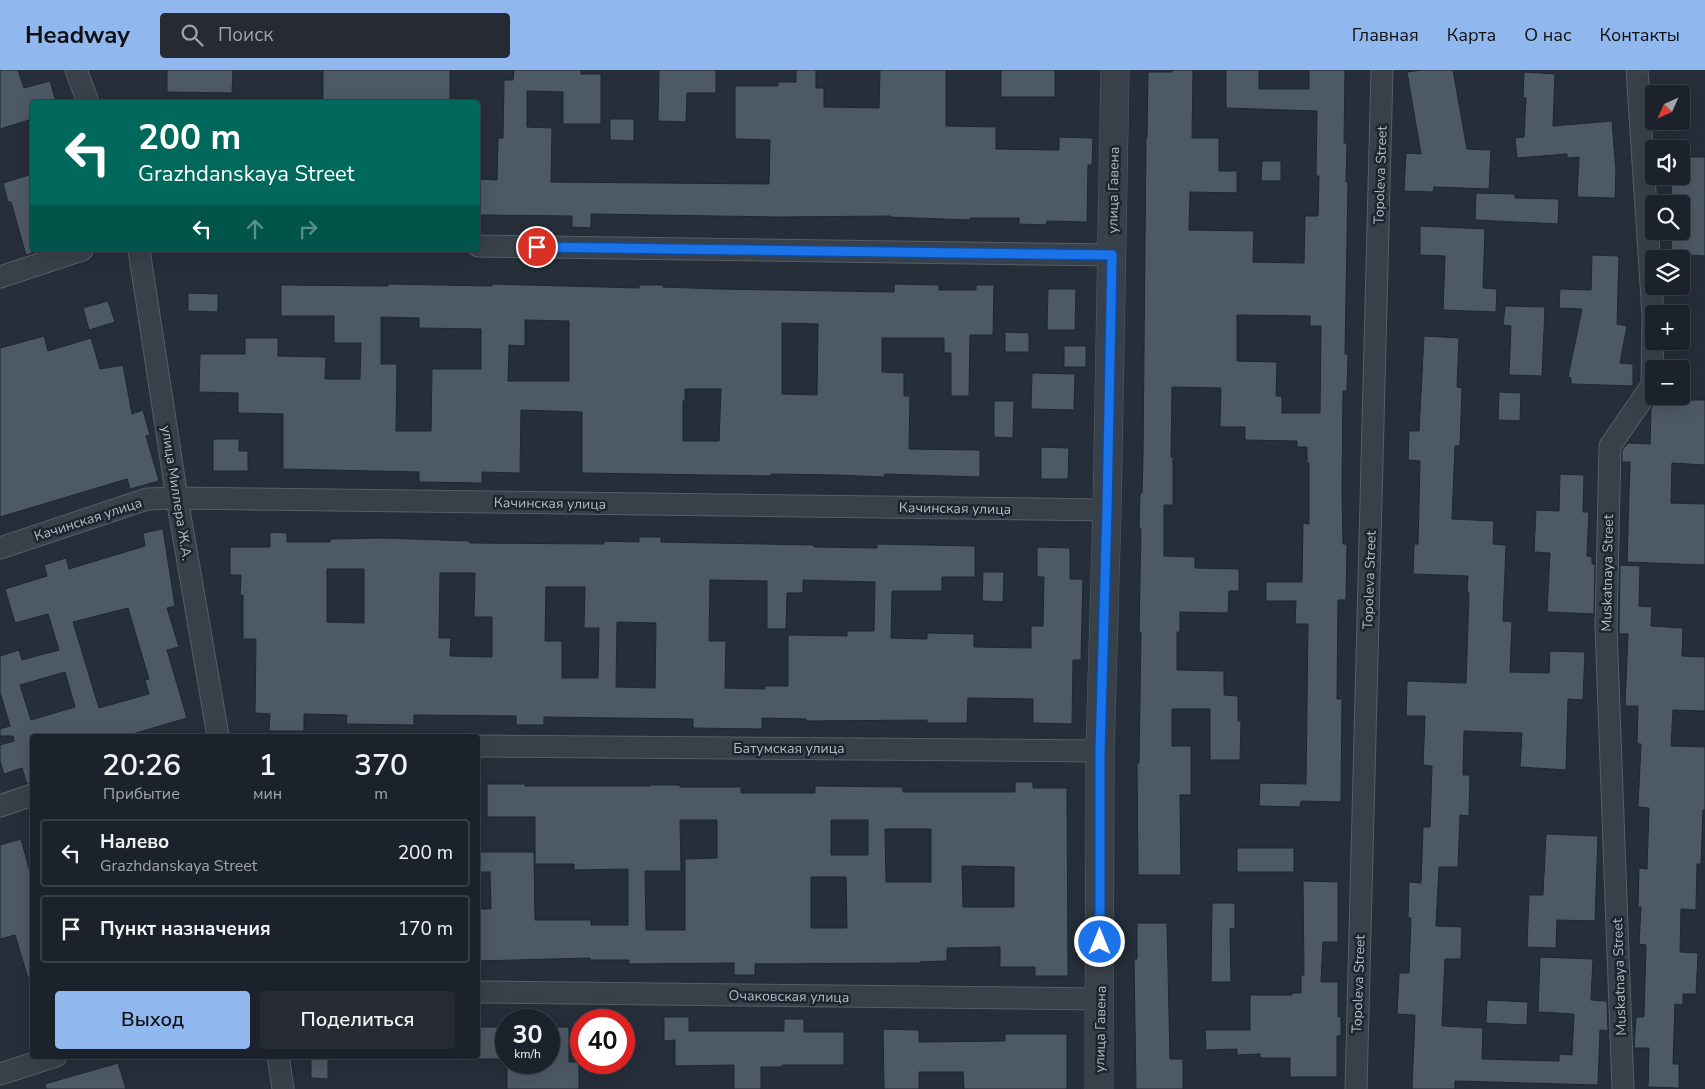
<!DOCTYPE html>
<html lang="ru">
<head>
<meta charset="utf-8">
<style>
  :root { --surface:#1c222b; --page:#252a33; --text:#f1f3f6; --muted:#a0a4a9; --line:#3a3f47; --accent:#90b8ef }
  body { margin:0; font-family:"Nunito Sans",sans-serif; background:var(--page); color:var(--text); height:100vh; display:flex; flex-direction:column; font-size:19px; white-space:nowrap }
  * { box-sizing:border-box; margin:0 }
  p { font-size:16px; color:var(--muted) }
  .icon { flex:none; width:28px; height:28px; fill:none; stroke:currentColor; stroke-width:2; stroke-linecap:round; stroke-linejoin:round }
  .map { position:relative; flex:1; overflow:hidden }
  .panel { position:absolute; left:30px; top:664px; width:450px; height:325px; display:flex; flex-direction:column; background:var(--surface); border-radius:5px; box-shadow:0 5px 20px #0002,0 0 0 1px var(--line) }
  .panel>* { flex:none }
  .banner { position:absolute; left:30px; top:30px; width:450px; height:152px; border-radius:5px; box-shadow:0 5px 20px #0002,0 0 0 1px var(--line); background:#00695c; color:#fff; overflow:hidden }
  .needle { width:32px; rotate:225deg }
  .buttons { position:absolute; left:1645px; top:15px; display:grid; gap:10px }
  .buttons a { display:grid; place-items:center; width:45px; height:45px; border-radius:5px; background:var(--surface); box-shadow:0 5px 20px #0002,0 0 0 1px var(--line); font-size:25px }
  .speed { position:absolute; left:495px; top:939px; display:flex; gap:10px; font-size:25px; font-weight:700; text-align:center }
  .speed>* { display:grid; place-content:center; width:65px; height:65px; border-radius:50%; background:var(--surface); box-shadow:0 5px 20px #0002,0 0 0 1px var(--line); line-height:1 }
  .speed small { font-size:12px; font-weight:400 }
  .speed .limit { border:8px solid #d22; background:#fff; color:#111 }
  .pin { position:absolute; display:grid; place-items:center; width:42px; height:42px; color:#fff; margin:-21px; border:2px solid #fff; border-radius:50%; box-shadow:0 1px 5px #0007 }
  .me { position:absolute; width:55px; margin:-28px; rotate:0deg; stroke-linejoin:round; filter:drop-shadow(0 0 4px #0008) }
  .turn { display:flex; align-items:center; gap:18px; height:105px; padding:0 25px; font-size:22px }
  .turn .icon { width:65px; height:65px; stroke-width:2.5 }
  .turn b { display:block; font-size:35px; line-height:42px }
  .lanes { display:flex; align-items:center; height:48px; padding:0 25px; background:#0003; justify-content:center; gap:25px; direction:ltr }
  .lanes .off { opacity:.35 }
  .eta { display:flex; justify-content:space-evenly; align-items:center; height:85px; text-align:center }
  .eta b { font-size:30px; font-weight:600; line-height:35px }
  .button { display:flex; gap:10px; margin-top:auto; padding:10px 25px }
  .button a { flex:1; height:58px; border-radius:5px; background:var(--accent); color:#111; font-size:20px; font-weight:600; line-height:58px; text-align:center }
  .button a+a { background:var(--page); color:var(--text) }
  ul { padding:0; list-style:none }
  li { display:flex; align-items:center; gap:15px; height:68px; margin:0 10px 8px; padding:0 15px; border:2px solid var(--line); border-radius:5px }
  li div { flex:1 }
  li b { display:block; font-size:19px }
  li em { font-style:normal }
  header { display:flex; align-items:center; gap:30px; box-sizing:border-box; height:70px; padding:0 25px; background:var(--accent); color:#111 }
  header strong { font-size:24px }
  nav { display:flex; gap:28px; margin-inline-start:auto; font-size:18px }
  .search { width:350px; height:45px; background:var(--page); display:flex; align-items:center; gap:12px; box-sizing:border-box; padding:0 18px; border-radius:5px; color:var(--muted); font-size:19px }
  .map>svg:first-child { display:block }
</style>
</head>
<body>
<header>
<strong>Headway</strong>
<div class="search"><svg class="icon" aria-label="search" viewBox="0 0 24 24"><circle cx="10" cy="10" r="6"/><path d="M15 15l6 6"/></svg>Поиск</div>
<nav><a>Главная</a><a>Карта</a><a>О нас</a><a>Контакты</a></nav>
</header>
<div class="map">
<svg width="1705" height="1019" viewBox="0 0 1705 1019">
  <rect width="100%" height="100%" fill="#252e39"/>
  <g fill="#4d5965" stroke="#1f2731" fill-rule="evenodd">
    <path d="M0 0H18L24 18 50 11 56 32H32V49L0 59Z"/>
    <path d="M167 0H233L232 23 167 22Z"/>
    <rect x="323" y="0" width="127" height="32"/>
    <path d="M514 0H581V4H601V54H563V22L527 21V57L552 58 551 112 769 114 770 70 735 69V16H778V12H796V0H816V18H824V37L879 38 880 0H946V56L996 57V79L1059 80V67L1093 68 1092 95H1088L1087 152 1047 151 1046 155 1019 154V148H970V150L890 147V146L778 147 591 144V158L572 157V146L480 145V109L497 110 498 68H503L504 10H513Z"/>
    <path d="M659 0H716V23H687L686 52 658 51Z"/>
    <rect x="1001" y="0" width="54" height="27"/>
    <path d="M1172 0H1193L1192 68H1219V101H1237V123L1190 122 1189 160 1254 161 1253 192 1304 193 1305 146H1318L1319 106H1316L1317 41 1226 38V0H1259V19H1309V0H1345L1344 73H1347L1346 112H1348L1345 284H1348L1347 321H1343L1342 420 1343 474H1347L1346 530H1338L1337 629H1342L1341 732 1301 731 1300 737 1259 736 1260 713 1306 714 1308 554H1295L1296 531H1266V512H1302L1303 453 1309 454V393H1307V377H1297V371L1245 370V357H1220L1221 318 1172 317 1171 387H1173V435H1164V486L1195 487V498L1239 499V521H1229L1228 543 1180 542V562H1177V600L1224 601V625L1238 626V651H1241L1240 690H1210V639H1172V676H1191V725H1180L1181 805H1138L1137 693H1139L1141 562H1139L1141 459H1139L1140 423H1142L1143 386 1146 67H1147L1148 2H1172ZM1237 245 1310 246V256H1321L1320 343H1282V326H1276L1277 292 1237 291Z"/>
    <path d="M1422 0H1453L1467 79 1491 80 1489 119 1434 117 1433 122 1404 121 1406 83 1421 84 1407 2Z"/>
    <path d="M1524 2 1555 4 1553 56 1612 51 1616 102 1615 128 1577 127 1579 87 1567 88V84L1517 88 1515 68 1524 67 1526 28H1523Z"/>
    <path d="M610 49H634V71L610 70Z"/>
    <path d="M1681 87H1705V186L1671 184 1672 161H1681V134H1673L1674 128H1671L1672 106H1681Z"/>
    <path d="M1262 91H1281V111H1261Z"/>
    <path d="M32 104V183L26 185 11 132H8L3 113Z"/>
    <path d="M1476 123 1515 124V128L1559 129 1558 154 1475 150Z"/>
    <path d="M1420 156 1485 159 1483 218 1497 219 1496 242 1443 240 1445 186 1420 185Z"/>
    <path d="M1592 185 1619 186 1617 254 1627 256 1620 293 1633 294V316L1571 314V308L1568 307 1582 239 1559 238 1560 219 1591 220Z"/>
    <path d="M388 214 492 216V214L639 218V215H663V217L719 219 894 222V214L939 215V220H976V215H994L993 265H970L969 326H951V283H944V268H882V302L904 303V326H910L909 379 980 380V407L885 404 884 407 837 405 771 404V406L582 403V342L521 340 520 403 482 402V413L419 412V402L283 399V344L238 343V323L199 322 200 284H245V268H278V286L326 287 325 309H360L361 273H334V246H281V215L388 216ZM381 247 419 248V258L481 259V299H432L431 361H396L397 294H381ZM525 250 569 251V311H508L509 275 525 276ZM782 253 818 254 817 325 782 324ZM685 319H721L719 371H683V331H685Z"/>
    <path d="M1048 219H1076L1075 260H1047Z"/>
    <path d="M188 223 218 224V242L188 241Z"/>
    <path d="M108 231 115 252 89 260 83 238Z"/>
    <path d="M1505 236 1545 237 1542 306 1509 305 1511 256 1503 255Z"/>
    <path d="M1005 262 1029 263V282H1005Z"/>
    <path d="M44 266 48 281 91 268 100 299 123 295 132 344 143 340 150 365 146 366 159 411 130 419 127 409 0 447V278Z"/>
    <path d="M1424 266 1459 268 1457 317 1462 318 1460 376H1455L1452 449 1494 451 1493 474 1506 475 1503 551 1512 552 1510 602 1549 603 1550 581 1585 582 1583 630 1568 629 1566 700 1520 697 1522 663 1464 661 1463 705H1470L1469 746 1460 745 1458 797H1439L1436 856 1462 857 1461 889H1445L1442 956 1483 958 1482 989 1559 991V984L1572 985 1574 944 1538 942 1540 887 1593 889 1591 930 1607 931 1608 961 1600 960 1598 1015 1455 1011V1019H1412L1415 945 1397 944 1399 903H1409L1411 848H1408L1409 812 1421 813 1423 757H1430L1432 696 1423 695 1425 646H1406L1407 611 1466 613 1469 523H1467L1468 506 1413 504 1414 474H1418L1420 391 1408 390 1409 361H1419Z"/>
    <rect x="1064" y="276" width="22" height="21"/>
    <path d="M1032 303 1075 304 1074 340 1031 339Z"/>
    <path d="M1499 322 1521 323 1520 351 1498 350Z"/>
    <path d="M1659 326H1681V330H1705V395L1672 393 1671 433 1705 434V495L1627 492 1630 392H1622V380L1628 373 1650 374 1651 339Z"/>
    <path d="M994 331H1014L1013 368 994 367Z"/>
    <path d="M213 369H239V381H248V401H213Z"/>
    <path d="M1041 377 1069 378 1068 409H1041Z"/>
    <path d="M1560 404 1584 405 1583 442H1589L1587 486 1592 487V494H1595L1594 544 1547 542 1550 483 1534 482 1536 440 1559 441Z"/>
    <path d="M163 459 175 536 167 538 179 577 167 580 187 648 126 666H32V713L27 714 22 698 4 704 0 691V675L14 671 13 666H0V659L10 656 0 622V586L19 580 22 590 59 580 48 544 15 553 5 519 47 506 44 495 66 488 69 499 145 476 143 463ZM128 538 149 609 145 610 149 624 99 638 73 552ZM65 602 75 637 31 650 20 615Z"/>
    <path d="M270 462 287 463V472H330V469L385 468 470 471V473L604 474V471L639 472V467H661V472L814 475V477L877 478V474L975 476V507H942V521H892L891 568 927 569V563L974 564V577L1031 578V556H1043L1044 507H1037V477L1070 478V509H1083L1081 590H1073L1072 654 1033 653V629L968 628 967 653H927V650L806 651V649L762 648V659L693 658V649L544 647V655H516V646L414 645V655L346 654 347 645 304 644V661H269L270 644 255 643 256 569H243V525H240L241 505H230V477H270ZM327 499H364V553L327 552ZM440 503H475L474 547H492V587L450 586 451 568H439ZM710 510 767 511V559H786L787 523H803V510L875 512 874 561H847V566L788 565V616H765V619L725 618 726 571H709ZM546 517H585L584 558H599L598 608H562V571H545ZM617 552 656 553 655 618 616 617Z"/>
    <path d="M1620 495 1640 496 1639 536 1652 537 1651 556 1683 558 1682 586 1705 587V641L1673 640 1671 676 1705 677V740H1703L1701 794H1697L1696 840 1681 839 1680 882 1698 883 1696 924H1683V935L1675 934 1673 994H1679V1018L1648 1017 1649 978H1634L1636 947H1644L1646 875 1639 874 1641 837H1638L1639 798 1647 799 1649 738 1638 737 1641 674H1637L1638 636H1625L1628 564H1619Z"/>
    <path d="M983 502H1004L1003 532 982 531Z"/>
    <path d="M1015 712H1033V718H1067L1068 906H1035V897H1000V877L947 878V891L920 892V893L755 894V905H734V893L629 894V890H590V888L478 891V839H491L490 802H480V782H534L535 850H591V855H628V799L574 800V794H535V747H487V714H525V716H650V715H680V717H741V723H815V716L903 717V722H1015ZM680 750H717V788L685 789V860H646L645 801H681ZM831 750H868V785H831ZM885 759H931V812H886ZM962 796 1014 797V837H963ZM811 807H846L847 858H811Z"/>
    <path d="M1546 764 1598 766 1595 851 1557 850 1556 878 1527 877 1529 825H1543Z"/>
    <path d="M21 769 32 810V907L28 908 15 865 0 869V775Z"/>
    <rect x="1237" y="778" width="57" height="24"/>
    <path d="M1303 811 1338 812V872H1323L1321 912H1338V947H1341V966H1337V1007H1290V988H1260V984L1237 985V979L1206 980 1205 960H1250V925H1292V923H1301V905H1304Z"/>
    <path d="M1212 833H1235V858L1230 859 1231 912H1211Z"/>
    <path d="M1137 853H1167L1170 989H1183V1019H1136L1134 889H1137Z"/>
    <path d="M1487 930 1528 932 1527 955 1486 953Z"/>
    <path d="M664 947H689V961H784V949H804V962H844V995H782V997H761V1019H734V995L675 996V970L664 971Z"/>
    <rect x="478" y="957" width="27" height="32"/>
    <path d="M549 957H569V992H579V1019H507V992H549Z"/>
    <path d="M883 959 919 960V972L1005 971V964H1067V1019H964L963 1002H919V1019H884Z"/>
    <path d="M311 986H328V1009L311 1008Z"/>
    <path d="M118 993 126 1019H46L45 1014Z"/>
  </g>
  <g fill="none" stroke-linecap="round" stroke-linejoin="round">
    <g stroke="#565e68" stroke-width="23">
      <g id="minor">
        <path d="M76 0 88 32"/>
        <path d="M478 176 1112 185"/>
        <path d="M139 180 177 428 218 666"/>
        <path d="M0 207 82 180"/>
        <path d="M0 478 147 429 177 428 1107 440"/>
        <path d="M478 676 1100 681"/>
        <path d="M0 736 32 725"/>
        <path d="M478 922 1100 929"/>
        <path d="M278 986 283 1019"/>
        <path d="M0 1004 56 986"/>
        <path d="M1356 1019 1382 0"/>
        <path d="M1623 1019 1606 557 1610 376 1652 315 1653 245 1637 0"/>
      </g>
    </g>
    <g stroke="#565e68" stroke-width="29">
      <path id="tertiary" d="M1099 1019 1100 681 1107 440 1115 0"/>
    </g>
    <use href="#minor" stroke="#38404a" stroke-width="21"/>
    <use href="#tertiary" stroke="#38404a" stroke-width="28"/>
  </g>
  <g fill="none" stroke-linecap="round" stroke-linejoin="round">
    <g stroke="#114b97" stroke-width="12">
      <path id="route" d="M537 177 1112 185 1107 440 1100 681V872"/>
    </g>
    <use href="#route" stroke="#1a73e8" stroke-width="9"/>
  </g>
  <g text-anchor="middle" stroke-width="5" stroke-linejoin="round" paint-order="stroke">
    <g font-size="14" fill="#b3bbc6" stroke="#1d252f">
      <text transform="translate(1380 105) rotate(-88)" y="5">Topoleva Street</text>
      <text transform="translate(1113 120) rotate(-89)" y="5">улица Гавена</text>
      <text transform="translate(177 423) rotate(81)" y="5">улица Миллера Ж.А.</text>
      <text transform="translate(550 433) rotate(1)" y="5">Качинская улица</text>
      <text transform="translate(955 438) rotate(1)" y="5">Качинская улица</text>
      <text transform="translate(88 449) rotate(-18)" y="5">Качинская улица</text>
      <text transform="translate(1607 503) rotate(-89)" y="5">Muskatnaya Street</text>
      <text transform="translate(1369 510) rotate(-88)" y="5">Topoleva Street</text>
      <text x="789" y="683">Батумская улица</text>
      <text transform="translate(1619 907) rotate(-92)" y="5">Muskatnaya Street</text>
      <text transform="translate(1358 914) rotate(-88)" y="5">Topoleva Street</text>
      <text transform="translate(789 926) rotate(1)" y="5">Очаковская улица</text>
      <text transform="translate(1100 959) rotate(-89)" y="5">улица Гавена</text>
    </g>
  </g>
</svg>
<div class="buttons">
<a><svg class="needle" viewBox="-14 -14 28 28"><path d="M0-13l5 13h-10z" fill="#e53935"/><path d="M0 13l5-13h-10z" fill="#a0a4a9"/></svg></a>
<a><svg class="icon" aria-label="sound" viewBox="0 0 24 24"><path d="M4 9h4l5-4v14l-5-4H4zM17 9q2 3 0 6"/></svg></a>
<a><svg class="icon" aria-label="search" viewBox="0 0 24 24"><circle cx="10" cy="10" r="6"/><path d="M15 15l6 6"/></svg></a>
<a><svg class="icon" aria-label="layers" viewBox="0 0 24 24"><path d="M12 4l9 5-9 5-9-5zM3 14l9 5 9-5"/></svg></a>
<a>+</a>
<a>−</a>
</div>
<div class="speed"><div>30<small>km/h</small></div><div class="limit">40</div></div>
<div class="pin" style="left:537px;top:177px;background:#d93025"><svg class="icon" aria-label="arrive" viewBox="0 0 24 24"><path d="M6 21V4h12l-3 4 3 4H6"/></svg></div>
<svg class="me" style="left:1100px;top:872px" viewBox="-20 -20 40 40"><circle r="17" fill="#1a73e8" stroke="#fff" stroke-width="3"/><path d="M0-11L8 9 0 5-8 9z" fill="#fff"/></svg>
<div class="banner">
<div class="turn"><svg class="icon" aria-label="left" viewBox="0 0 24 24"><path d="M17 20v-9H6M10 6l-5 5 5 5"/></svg><div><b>200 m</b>Grazhdanskaya Street</div></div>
<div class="lanes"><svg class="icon" aria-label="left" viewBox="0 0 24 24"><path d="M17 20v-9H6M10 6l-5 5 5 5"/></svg><svg class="icon off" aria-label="ahead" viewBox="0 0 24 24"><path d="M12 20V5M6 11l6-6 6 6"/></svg><svg class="icon off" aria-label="right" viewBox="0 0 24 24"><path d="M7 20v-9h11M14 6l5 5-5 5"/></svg></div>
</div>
<section class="panel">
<div class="eta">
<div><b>20:26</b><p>Прибытие</p></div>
<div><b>1</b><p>мин</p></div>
<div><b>370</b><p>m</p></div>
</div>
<ul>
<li><svg class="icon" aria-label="left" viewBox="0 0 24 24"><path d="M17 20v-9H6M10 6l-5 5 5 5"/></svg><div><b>Налево</b><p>Grazhdanskaya Street</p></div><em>200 m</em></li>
<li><svg class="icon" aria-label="arrive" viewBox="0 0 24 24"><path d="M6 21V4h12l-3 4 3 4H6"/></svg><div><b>Пункт назначения</b></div><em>170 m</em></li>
</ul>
<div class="button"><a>Выход</a><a>Поделиться</a></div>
</section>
</div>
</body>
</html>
